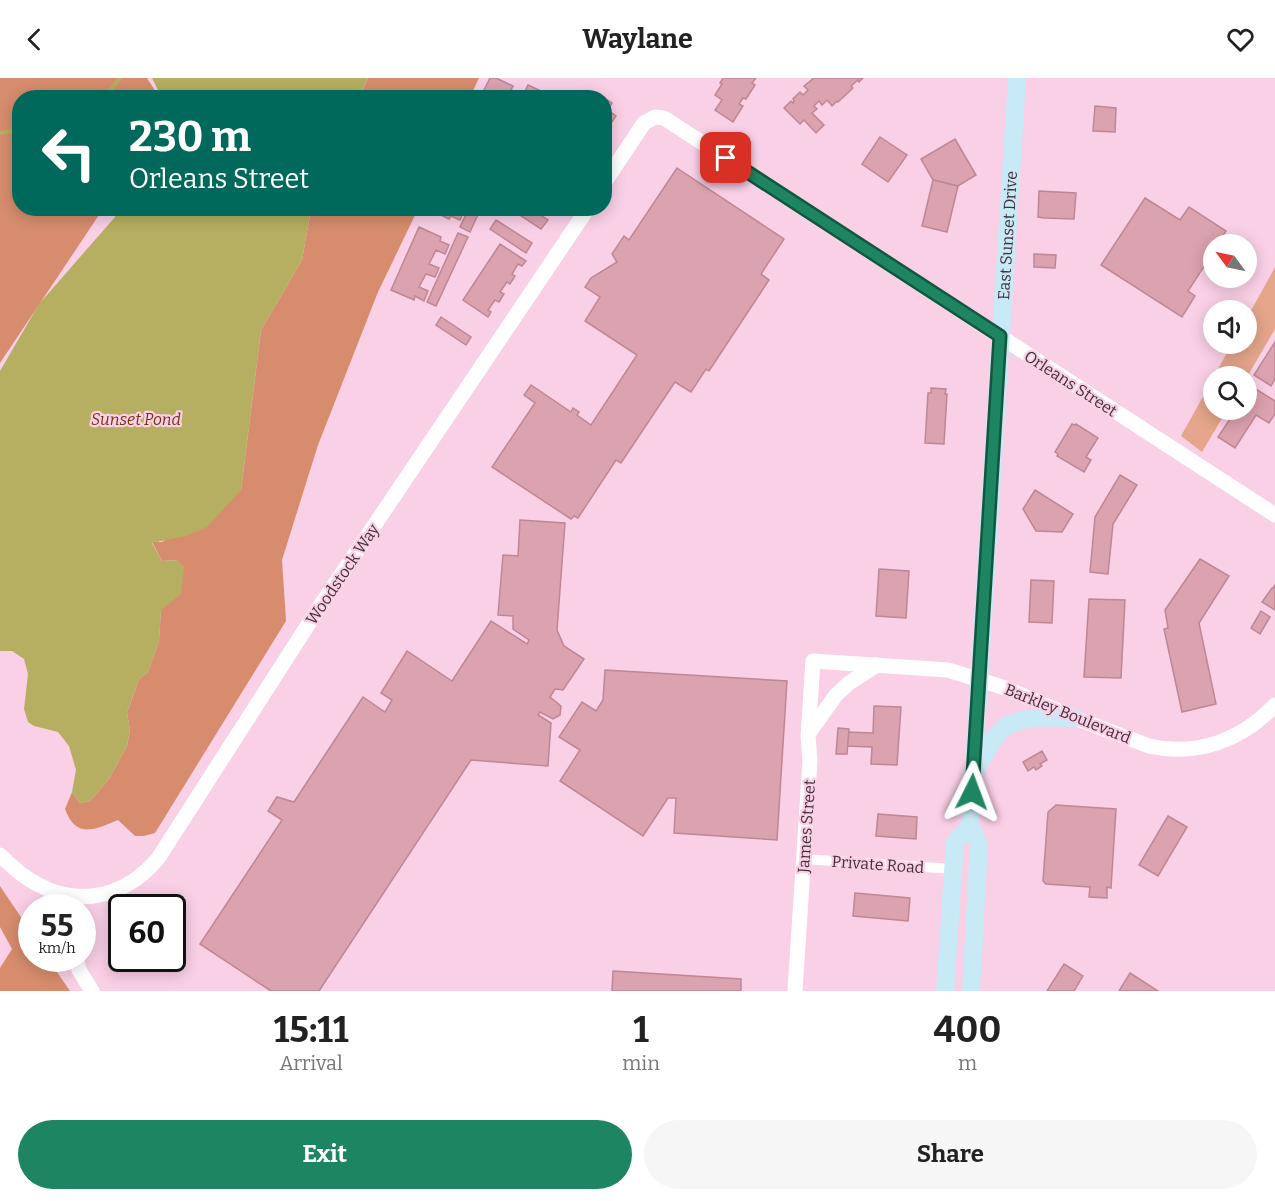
<!DOCTYPE html>
<html lang="en">
<head>
<meta charset="utf-8">
<style>
  :root { --surface:#fff; --page:#f6f6f6; --text:#222; --muted:#767676; --accent:#1d8561 }
  body { margin:0; font-family:Bitter,serif; background:var(--page); color:var(--text); height:100vh; display:flex; flex-direction:column; font-size:22px; white-space:nowrap }
  * { box-sizing:border-box; margin:0 }
  p { font-size:20px; color:var(--muted) }
  .icon { flex:none; width:33px; height:33px; fill:none; stroke:currentColor; stroke-width:2; stroke-linecap:round; stroke-linejoin:round }
  .map { position:relative; height:913px; overflow:hidden }
  .sheet { display:flex; flex-direction:column; background:var(--surface); flex:1 }
  .sheet>* { flex:none }
  .hud { position:absolute; left:12px; top:12px; width:600px; height:126px; border-radius:24px; box-shadow:0 3px 15px #0003; background:#00695c; color:#fff; overflow:hidden }
  .needle { width:39px; rotate:303deg }
  .controls { position:absolute; left:1203px; top:156px; display:grid; gap:12px }
  .controls a { display:grid; place-items:center; width:54px; height:54px; border-radius:50%; background:var(--surface); box-shadow:0 3px 15px #0003; font-size:30px }
  .speed { position:absolute; left:18px; top:816px; display:flex; gap:12px; font-size:30px; font-weight:700; text-align:center }
  .speed>* { display:grid; place-content:center; width:78px; height:78px; border-radius:50%; background:var(--surface); box-shadow:0 3px 15px #0003; line-height:1 }
  .speed small { font-size:15px; font-weight:400 }
  .speed .limit { border:3px solid #111; border-radius:9px; background:#fff; color:#111 }
  .pin { position:absolute; display:grid; place-items:center; width:51px; height:51px; color:#fff; margin:-26px; border-radius:12px; box-shadow:0 3px 9px #0006 }
  .me { position:absolute; width:66px; margin:-33px; rotate:3deg; stroke-linejoin:round; filter:drop-shadow(0 0 4px #0008) }
  .turn { display:flex; align-items:center; gap:21px; height:126px; padding:0 18px; font-size:27px }
  .turn .icon { width:78px; height:78px; stroke-width:2.5 }
  .turn b { display:block; font-size:42px; line-height:51px }
  .eta { display:flex; justify-content:space-evenly; align-items:center; height:102px; text-align:center }
  .eta b { font-size:36px; font-weight:700; line-height:42px }
  .cta { display:flex; gap:12px; margin-top:auto; padding:12px 18px }
  .cta a { flex:1; height:69px; border-radius:36px; background:var(--accent); color:#fff; font-size:24px; font-weight:700; line-height:69px; text-align:center }
  .cta a+a { background:var(--page); color:var(--text) }
  header { display:flex; justify-content:space-between; align-items:center; height:78px; padding:0 18px; background:var(--surface); font-size:27px; font-weight:700 }
  .map>svg:first-child { display:block }
</style>
</head>
<body>
<header><svg class="icon" aria-label="back" viewBox="0 0 24 24"><path d="M15 5l-7 7 7 7"/></svg>Waylane<svg class="icon" aria-label="heart" viewBox="0 0 24 24"><path d="M12 20l-8-8c-3-5 5-10 8-4 3-6 11-1 8 4z"/></svg></header>
<div class="map">
<svg width="1275" height="913" viewBox="0 0 1275 913">
  <rect width="100%" height="100%" fill="#fad0e7"/>
  <g fill="#e5a68b">
    <path d="M1275 189V251L1247 299 1214 298 1232 266H1246L1247 240Z"/>
    <path d="M1214 299V332H1227L1202 374 1181 358Z"/>
  </g>
  <g fill="#d78d6d">
    <path d="M0 0H147L159 19 20 20V130L103 131 0 285Z"/>
    <path d="M368 0H479L470 19 359 20Z"/>
    <path d="M311 131H418L378 214 318 367 282 482 286 543 155 755 144 758H135L118 742C94 752 76 761 65 731L72 714 80 725 90 723 109 701 127 668 130 652 127 635 139 601 148 594 159 563 161 531 177 482 162 483 152 464H162L241 412 261 252 302 182Z"/>
    <path d="M0 808 31 854 32 880 48 881 70 913H0V890L12 871 0 849Z"/>
  </g>
  <g fill="#b6af61">
    <path d="M152 0H368L359 19 167 20 158 12Z"/>
    <path d="M115 131H311L302 182 261 252 241 412 207 449 186 458 152 465 162 483 177 482 184 488 181 516 161 532 159 563 148 594 139 601 127 635 130 652 127 668 109 701 90 723 80 725 72 714 76 692 69 668 58 654 34 648 28 644 24 631 28 596 24 581 12 573H0V293L39 226 115 139Z"/>
  </g>
  <g fill="none" stroke-linecap="round" stroke-linejoin="round">
    <g stroke="#b6af61" stroke-width="4">
      <path d="M104 20 120 0"/>
      <path d="M0 55 20 52"/>
    </g>
  </g>
  <g fill="#dba2af" stroke="#be8794" stroke-width="1.5">
    <path d="M490 0H496L513 8 511 12 520 16 518 20H480Z"/>
    <path d="M723 0H756L752 5 755 7 746 21 743 20 739 26 743 28 733 44 715 32 722 22 715 17 722 6 720 5Z"/>
    <path d="M814 0H863L859 4 858 2 851 8 853 10 838 24 837 23 832 28 827 22 822 27 819 23 814 28 817 31 812 35 824 47 816 55 804 42 800 46 784 30 791 23 793 25 794 23 793 21 800 14 803 17 808 12 804 8Z"/>
    <path d="M528 7 539 12 535 20H522Z"/>
    <path d="M604 20 612 25 608 32 616 38 605 54 609 57 604 64Z"/>
    <path d="M1095 28 1116 30 1115 54 1093 53Z"/>
    <path d="M880 59 907 77 888 104 862 86Z"/>
    <path d="M955 61 976 97 958 108 933 102 921 81Z"/>
    <path d="M677 90 784 161 761 196 769 202 709 293 706 291 691 314 675 304 621 385 616 382 578 440 574 438 571 441 492 389 535 325 524 317 531 307 571 334 573 330 579 334 577 337 591 347 637 277 585 243 600 219 585 209 591 200 617 184 612 176 624 158 629 162Z"/>
    <path d="M933 102 958 108 947 154 922 148Z"/>
    <path d="M1039 113 1076 115 1074 141 1044 140 1038 139Z"/>
    <path d="M1145 120 1180 142 1189 129 1226 153 1218 166H1214V173L1188 213 1195 218 1182 239 1101 187Z"/>
    <path d="M427 130H459L464 133 460 142 451 138 449 141Z"/>
    <path d="M469 130H481L470 154 460 149Z"/>
    <path d="M509 130H530L548 142 541 151Z"/>
    <path d="M496 142 532 165 526 175 490 151Z"/>
    <path d="M419 149 441 159 440 163 449 167 445 176 436 172 429 186 439 190 435 199 426 196 419 209 428 213 424 223 415 218 414 222 391 212Z"/>
    <path d="M458 155 468 159 436 228 427 224Z"/>
    <path d="M500 166 526 183 522 188 518 186 512 196 515 198 510 206 507 204 500 214 504 216 499 224 495 222 488 232 491 234 488 239 463 222Z"/>
    <path d="M1034 176 1056 177 1055 190 1034 189Z"/>
    <path d="M441 239 471 259 466 267 436 247Z"/>
    <path d="M1275 264V301L1271 308 1254 297Z"/>
    <path d="M1251 308 1275 323V336L1269 345 1256 337 1235 370 1218 359 1236 332H1246V315Z"/>
    <path d="M931 310 946 311 945 316H947L944 366 925 365 928 315H931Z"/>
    <path d="M1072 346 1075 347 1076 346 1098 360 1086 379 1091 382 1084 394 1057 378 1058 376 1055 374Z"/>
    <path d="M1120 397 1137 407 1113 446 1108 496 1090 494 1095 439Z"/>
    <path d="M1035 412 1073 436 1062 454 1036 453 1023 431Z"/>
    <path d="M520 442 565 445 557 552 564 568 584 581 563 612 555 611 550 619 561 628 560 637 553 641 540 634 538 637 551 645 548 688 471 682 319 913H271L200 866 282 742 268 733 277 719 294 724 363 619 385 634 392 622 381 615 407 573 452 603 491 543 527 566 529 562 513 551V538L498 537 503 477 518 478Z"/>
    <path d="M1200 481 1229 498 1199 545 1216 626 1182 634 1164 551 1168 550 1165 532Z"/>
    <path d="M879 491 909 493 906 540 876 538Z"/>
    <path d="M1031 502 1054 503 1052 545 1029 544Z"/>
    <path d="M1275 507V532L1262 524 1272 510H1273Z"/>
    <path d="M1089 521 1125 522 1121 600 1084 599Z"/>
    <path d="M1261 533 1270 539 1260 556 1251 550Z"/>
    <path d="M605 592 787 603 777 762 674 755 676 720H668L643 758 560 703 580 672 559 659 582 624 596 633 603 622Z"/>
    <path d="M874 628 901 629 897 687 871 686 872 669 845 668 846 654 873 655Z"/>
    <path d="M838 650 849 651 847 676H836Z"/>
    <path d="M1042 673 1047 682 1040 686 1042 688 1036 692 1034 689 1028 693 1023 684Z"/>
    <path d="M1056 727 1116 731 1111 810 1107 809V820L1089 819 1090 809 1046 806 1043 803 1048 734Z"/>
    <path d="M878 736 917 739 916 761 876 758Z"/>
    <path d="M1168 738 1187 749 1158 798 1139 787Z"/>
    <path d="M855 815 910 820 908 843 853 838Z"/>
    <path d="M1064 886 1083 898 1074 913H1047Z"/>
    <path d="M613 893 741 901V913H612Z"/>
    <path d="M1130 895 1158 913H1119Z"/>
  </g>
  <g fill="none" stroke-linecap="round" stroke-linejoin="round">
    <path stroke="#fff" stroke-width="10" d="M804 781 953 791"/>
    <g stroke="#fff" stroke-width="15">
      <path d="M604 105 644 45 655 39 664 40 1275 437"/>
      <path d="M809 655 836 617 849 605 877 587"/>
      <path d="M0 777C11 788 23 799 37 806 82 831 128 817 159 779L320 528 588 130"/>
      <path d="M76 880 79 892 92 913"/>
      <path d="M795 913 810 682 808 658 813 583 948 592 1005 610 1075 640 1149 668C1197 679 1242 662 1275 627"/>
    </g>
    <g stroke="#c8e9f6" stroke-width="18">
      <path d="M974 695C982 681 990 663 1002 652 1018 636 1053 640 1075 640"/>
      <path d="M945 913 955 764 970 747"/>
      <path id="s1" d="M971 913 979 766 970 747 1017 0"/>
    </g>
  </g>
  <g fill="none" stroke-linecap="round" stroke-linejoin="round">
    <g stroke="#13563f" stroke-width="15">
      <path id="route" d="M726 80 1000 258 972 714"/>
    </g>
    <use href="#route" stroke="#1d8561" stroke-width="10"/>
  </g>
  <g text-anchor="middle" stroke-width="4.5" stroke-linejoin="round" paint-order="stroke">
    <g font-size="16" fill="#432f3a" stroke="#fad0e7">
      <text dy="6" stroke="none"><textPath href="#s1" startOffset="759">East Sunset Drive</textPath></text>
      <text transform="translate(1071 305) rotate(33)" y="6">Orleans Street</text>
      <text transform="translate(342 496) rotate(-56)" y="6">Woodstock Way</text>
      <text transform="translate(1068 635) rotate(22)" y="6">Barkley Boulevard</text>
      <text transform="translate(806 748) rotate(-86)" y="6">James Street</text>
      <text transform="translate(878 786) rotate(4)" y="6">Private Road</text>
    </g>
    <g font-size="16" font-style="italic" fill="#763311" stroke="#fad0e7">
      <text x="136" y="347">Sunset Pond</text>
    </g>
  </g>
</svg>
<div class="controls">
<a><svg class="needle" viewBox="-14 -14 28 28"><path d="M0-13l5 13h-10z" fill="#e53935"/><path d="M0 13l5-13h-10z" fill="#767676"/></svg></a>
<a><svg class="icon" aria-label="sound" viewBox="0 0 24 24"><path d="M4 9h4l5-4v14l-5-4H4zM17 9q2 3 0 6"/></svg></a>
<a><svg class="icon" aria-label="search" viewBox="0 0 24 24"><circle cx="10" cy="10" r="6"/><path d="M15 15l6 6"/></svg></a>
</div>
<div class="speed"><div>55<small>km/h</small></div><div class="limit">60</div></div>
<div class="pin" style="left:726px;top:80px;background:#d93025"><svg class="icon" aria-label="arrive" viewBox="0 0 24 24"><path d="M6 21V4h12l-3 4 3 4H6"/></svg></div>
<svg class="me" style="left:972px;top:714px" viewBox="-20 -20 40 40"><path d="M0-17L14 15 0 8-14 15z" fill="#1d8561" stroke="#fff" stroke-width="4"/></svg>
<div class="hud">
<div class="turn"><svg class="icon" aria-label="left" viewBox="0 0 24 24"><path d="M17 20v-9H6M10 6l-5 5 5 5"/></svg><div><b>230 m</b>Orleans Street</div></div>
</div>
</div>
<section class="sheet">
<div class="eta">
<div><b>15:11</b><p>Arrival</p></div>
<div><b>1</b><p>min</p></div>
<div><b>400</b><p>m</p></div>
</div>
<div class="cta"><a>Exit</a><a>Share</a></div>
</section>
</body>
</html>
